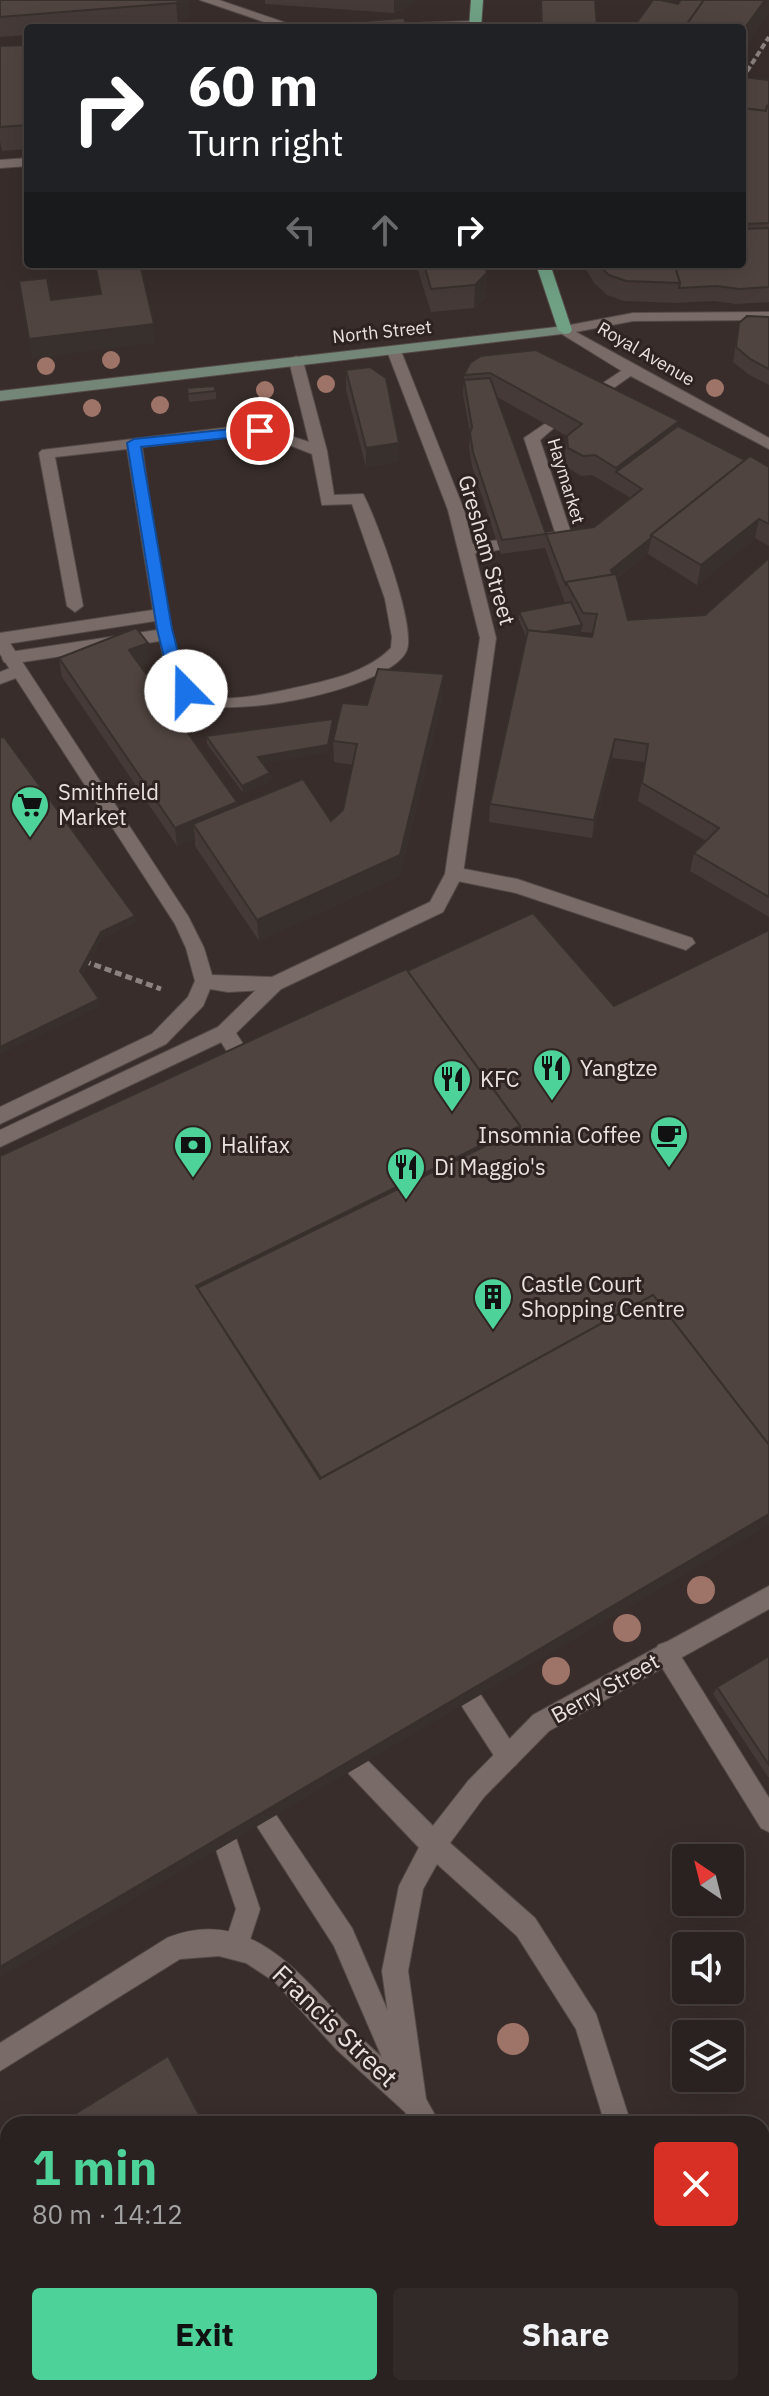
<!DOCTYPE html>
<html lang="en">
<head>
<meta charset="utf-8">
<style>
  :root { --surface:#2a2220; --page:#322a29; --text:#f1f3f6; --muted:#a5a4a5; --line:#463f3e; --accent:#4dd39a }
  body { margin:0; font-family:"IBM Plex Sans",sans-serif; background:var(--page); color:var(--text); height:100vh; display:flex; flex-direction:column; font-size:30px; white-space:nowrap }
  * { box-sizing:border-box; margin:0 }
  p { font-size:26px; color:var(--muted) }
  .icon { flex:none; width:44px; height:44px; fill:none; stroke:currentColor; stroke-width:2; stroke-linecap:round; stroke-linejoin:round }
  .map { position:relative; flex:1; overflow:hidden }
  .sheet { position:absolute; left:0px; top:2116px; width:770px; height:280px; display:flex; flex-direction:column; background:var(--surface); border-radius:24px 24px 0 0; box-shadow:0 8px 32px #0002,0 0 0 2px var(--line) }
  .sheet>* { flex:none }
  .top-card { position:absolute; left:24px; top:24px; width:722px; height:244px; border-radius:8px; box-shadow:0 8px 32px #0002,0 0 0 2px var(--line); background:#202124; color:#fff; overflow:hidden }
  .needle { width:52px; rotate:325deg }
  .fabs { position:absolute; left:672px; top:1844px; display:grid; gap:16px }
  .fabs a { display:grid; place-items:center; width:72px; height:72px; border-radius:8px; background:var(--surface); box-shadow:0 8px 32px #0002,0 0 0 2px var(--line); font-size:40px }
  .pin { position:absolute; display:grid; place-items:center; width:68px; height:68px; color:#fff; margin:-34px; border:4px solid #fff; border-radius:50%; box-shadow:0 2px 8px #0007 }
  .me { position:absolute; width:88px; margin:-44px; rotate:338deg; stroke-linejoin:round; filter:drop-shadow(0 0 6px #0008) }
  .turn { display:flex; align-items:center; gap:28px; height:168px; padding:0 32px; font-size:36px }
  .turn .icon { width:104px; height:104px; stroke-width:2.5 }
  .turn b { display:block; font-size:56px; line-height:68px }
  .lanes { display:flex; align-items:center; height:76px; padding:0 32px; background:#0003; justify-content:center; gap:40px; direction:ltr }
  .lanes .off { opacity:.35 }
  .round { display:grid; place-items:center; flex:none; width:84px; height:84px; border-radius:8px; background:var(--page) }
  .headline { display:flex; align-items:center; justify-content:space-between; height:136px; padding:0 32px }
  h1 { font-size:48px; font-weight:700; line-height:60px; color:var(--accent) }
  .primary-button { display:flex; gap:16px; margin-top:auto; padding:16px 32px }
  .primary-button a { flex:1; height:92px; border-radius:8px; background:var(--accent); color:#111; font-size:32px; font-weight:700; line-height:92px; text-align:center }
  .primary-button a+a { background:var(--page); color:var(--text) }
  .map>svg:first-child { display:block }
</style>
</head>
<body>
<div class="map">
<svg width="769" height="2396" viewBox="0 0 769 2396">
  <rect width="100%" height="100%" fill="#382d2a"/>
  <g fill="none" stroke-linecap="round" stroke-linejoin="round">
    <g stroke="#544a48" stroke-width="2">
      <g id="service">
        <path d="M296 356 303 361 327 451 334 495 363 494C376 518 418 630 406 652 386 690 224 722 187 700 167 687 164 662 160 641L10 664 4 662 2 658 4 654 10 652 157 630 155 621 0 645V633L153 610 127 449 55 457 83 606 75 612 67 606 39 453 42 450 239 426H260L309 442 289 361ZM239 436 274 439 312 454 322 505 352 504 385 599 392 637 391 648C365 675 320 682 285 690 259 695 218 706 195 689 169 669 149 488 142 447Z"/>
        <path d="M18 665 24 667 26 671 24 675 0 684V672Z"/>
        <path d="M454 867 517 879 692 938 695 943 686 950 516 893 448 879 445 874 448 869Z"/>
        <path d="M274 977 281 979 283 984 281 989 232 1037 0 1147V1130L218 1027 267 979Z"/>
        <path d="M471 1688 479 1692 516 1749 520 1757 516 1765 508 1769 500 1765 463 1708 459 1700 463 1692Z"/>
        <path d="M357 1754 365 1758 443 1836 446 1845 443 1854 434 1857 425 1854 349 1774 345 1766 349 1758Z"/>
        <path d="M266 1808 274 1812 352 1928 418 2081 414 2090 405 2094 396 2090 334 1946 258 1828 254 1820 258 1812Z"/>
        <path d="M226 1832 235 1835 260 1909 245 1955 236 1958 227 1955 224 1946 236 1909 214 1844 217 1835Z"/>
        <path d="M0 2141 8 2144 6 2178 0 2176Z"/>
      </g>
    </g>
    <g stroke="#544a48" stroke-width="2">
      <g id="pedestrian">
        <path d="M630 365 637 370 635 373 595 401H585V395Z"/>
        <path d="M549 421 556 426 540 440 572 536 564 541 541 544 533 539 535 535 555 532 524 438Z"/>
        <path d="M498 540 504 541V549L466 555 458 550 466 545Z"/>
        <path d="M225 1024 232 1027 253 1059 256 1065 253 1071H239L218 1037 216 1032 218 1027Z"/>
        <path d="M666 1642 674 1645 769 1798V1832L761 1828 658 1661 655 1653 658 1645Z"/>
      </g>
    </g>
    <g stroke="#544a48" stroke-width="2">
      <g id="minor">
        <path d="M200 0H219L301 28H282Z"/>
        <path d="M475 21 481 25 479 28H382L388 24Z"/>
        <path d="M28 158V166L0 168V160Z"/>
        <path d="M565 326 769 438V449L625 373 560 333V327Z"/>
        <path d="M394 346 401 351 464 510 496 638 463 874 443 912 281 989 228 992 210 989 203 1006 166 1044 0 1124V1107L152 1034 188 997 195 981 186 948 175 924 0 654V635L6 637 188 916 204 948 212 975 272 977 430 902 445 874 480 638 448 510 387 351Z"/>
        <path d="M769 1586V1609L549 1731 484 1797 450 1843 535 1918 596 2014 631 2124H605L576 2029 517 1936 437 1864 423 1889 408 1971 426 2099 440 2124H412L405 2112 337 2050 275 1982 246 1963 219 1956 180 1959 0 2071V2043L167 1938C248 1905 299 1973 347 2024 362 2040 380 2055 396 2070L382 1971 399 1886 425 1836 468 1781 533 1715Z"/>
        <path d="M549 2388H578L581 2396H552Z"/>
        <path d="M684 2388H712L715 2396H687Z"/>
      </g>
    </g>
    <g stroke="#544a48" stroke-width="2">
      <path id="tertiary" d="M769 312V320L633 321 565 334 558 330 565 326 633 313Z"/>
    </g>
    <g stroke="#544a48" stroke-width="2">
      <path id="secondary" d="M565 326 570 327V333L0 401V391Z"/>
    </g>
    <g stroke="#544a48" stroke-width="2">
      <g id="primary">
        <path d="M471 0H483L481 28H469Z"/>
        <path d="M536 264H550L572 330 570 333 565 334 558 330Z"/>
      </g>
    </g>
    <path stroke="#8c8380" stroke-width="4" stroke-dasharray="6 3" stroke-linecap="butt" d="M742 79 769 37"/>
    <path stroke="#8c8380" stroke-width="5" stroke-dasharray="7 4" stroke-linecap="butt" d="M84 961 161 989"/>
    <use href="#service" fill="#796c68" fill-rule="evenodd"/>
    <use href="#pedestrian" fill="#796c68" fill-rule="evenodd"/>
    <use href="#minor" fill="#796c68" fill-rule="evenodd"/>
    <use href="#tertiary" fill="#796c68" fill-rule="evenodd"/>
    <use href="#secondary" fill="#748677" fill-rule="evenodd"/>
    <use href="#primary" fill="#70a185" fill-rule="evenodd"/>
  </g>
  <g fill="#9f7468">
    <circle cx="111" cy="360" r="9"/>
    <circle cx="46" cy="366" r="9"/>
    <circle cx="326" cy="384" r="9"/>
    <circle cx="715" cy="388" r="9"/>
    <circle cx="265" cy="390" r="9"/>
    <circle cx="160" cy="405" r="9"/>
    <circle cx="92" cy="408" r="9"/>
    <circle cx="701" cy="1590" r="14"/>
    <circle cx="627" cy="1628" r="14"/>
    <circle cx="556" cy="1671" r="14"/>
    <circle cx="513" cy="2039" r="16"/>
  </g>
  <g fill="#453a37" fill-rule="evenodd">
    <path d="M0 0H188L190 17 178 23 114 28H28V35L0 37Z"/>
    <path d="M265 0H415V4L394 13 265 4Z"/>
    <path d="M540 0H595L597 28H541Z"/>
    <path d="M28 45V149L2 151 0 141V46Z"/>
    <path d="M742 77 769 80V302L736 304 714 301 677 303 624 301 607 295 594 283 583 264H742Z"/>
    <path d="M416 264H484L487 273 486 296 474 308 431 312Z"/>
    <path d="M769 317V385L748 374 733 362 739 323Z"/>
    <path d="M470 363 679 421 678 426 745 459 769 467V546L755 538 697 585 648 554V553L617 578 628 620 705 615 769 558V917L690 871 694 853 706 841 638 801 645 762 612 758 592 838 489 822 490 804 526 637 519 620V612L565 603 545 548 546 534 594 527 631 498 592 475 581 476 567 467 565 455 567 436 497 397 546 534 545 548 501 554 472 466 469 448 470 433 463 395 464 375ZM581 632 593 633 592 637 570 635Z"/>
    <path d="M346 370 399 462 366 467 346 390Z"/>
    <path d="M187 388 216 391V399L189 402Z"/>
    <path d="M59 658 150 662 140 666 237 806 331 821 343 810 353 765 334 762 333 741 367 705 443 696 400 876 259 941 195 846V839L177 846 62 677Z"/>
    <path d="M333 726 328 752 263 763 270 773 271 781 243 793 207 744 206 736Z"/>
    <path d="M769 1656V1777H768L713 1694 717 1687Z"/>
    <path d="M769 2126V2338L762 2317V2128Z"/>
  </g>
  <g fill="#38302d">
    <path d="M183 0H188L190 17 178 23 176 3Z"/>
    <path d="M394 0H415V4L394 13Z"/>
    <path d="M765 0H769V14L742 53V32Z"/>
    <path d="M487 273 486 296 474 308 475 285Z"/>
    <path d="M154 324 156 343 32 359 29 339Z"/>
    <path d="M679 421 676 440 616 472V468Z"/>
    <path d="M399 443V462L366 467V448Z"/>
    <path d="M759 519 755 538 697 585 701 565Z"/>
    <path d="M651 538 648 553 615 579 611 570Z"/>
    <path d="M582 625 581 632 529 642V634Z"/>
    <path d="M148 643 150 662 132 669 129 650Z"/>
    <path d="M444 674 443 696 400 876 259 941 257 920 400 855Z"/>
    <path d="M333 719V726L328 752 258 764V757Z"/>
    <path d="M615 739 612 758 592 838 594 820Z"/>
    <path d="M270 773 271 781 243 793 242 786Z"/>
    <path d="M237 802 238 820 193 824 195 839 177 846 175 828Z"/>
    <path d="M135 916 136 923 102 939 81 978 80 971 101 932Z"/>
    <path d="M99 999 101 1006 0 1055V1047Z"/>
    <path d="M520 1126 518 1145 204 1300 196 1286Z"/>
    <path d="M769 1514V1525L0 1978V1967Z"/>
    <path d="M168 2056 173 2062 206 2124H204Z"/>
  </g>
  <g fill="#504440" stroke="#38302d" stroke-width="2">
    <path d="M0 0H183L176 3 0 17Z"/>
    <path d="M541 0H595L597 28H542Z"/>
    <path d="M653 0H660L678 4 681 0H704L684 28H633Z"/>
    <path d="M704 0H765L742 32V28H684Z"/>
    <path d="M404 18 407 28H273Z"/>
    <path d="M28 45V125L0 127V46Z"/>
    <path d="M742 77 769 80V105L767 106 766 111 742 108Z"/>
    <path d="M767 106H769V223L742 224V108L766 111Z"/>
    <path d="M769 228V287L739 289 717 286 679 288 680 283 674 264H742V229Z"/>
    <path d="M95 264H140L154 324 29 339 19 281 47 278 51 300 101 294Z"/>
    <path d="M424 264H484L487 273 475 285 431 289Z"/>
    <path d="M597 264H674L680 283 626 281 609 275Z"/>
    <path d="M747 316 769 317V369L750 359 736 347 739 323Z"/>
    <path d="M536 350 679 421 616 468 595 455 583 456 568 448 567 436 582 424 490 373 464 375 470 363 481 356Z"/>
    <path d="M370 367 386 378 399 443 366 448 346 370Z"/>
    <path d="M490 378 546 534 502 540 499 531 473 452 470 433 472 427 464 380Z"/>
    <path d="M214 386 216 391 188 394 187 388Z"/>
    <path d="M678 426 745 460 651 535V538L611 570 613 575 566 582V586L546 534 594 527 642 489 616 472Z"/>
    <path d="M750 456 769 467V524L759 519 701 565 651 535Z"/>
    <path d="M769 558V897L694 853 719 828 642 783 648 744 615 739 594 820 490 804 528 630 592 637 597 614 583 613 566 582 616 574 628 620 705 615Z"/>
    <path d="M571 602 582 625 545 632 528 630V631L519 612Z"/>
    <path d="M136 628 148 643 129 650 237 802 175 828 59 658Z"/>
    <path d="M378 669 444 674 400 855 257 920 193 824 303 779 331 821 343 810 357 744 333 741 342 703 367 705Z"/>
    <path d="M333 719 328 745 258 757 270 773 242 786 206 736Z"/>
    <path d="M4 737 135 916 101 932 80 971 99 999 0 1047V738Z"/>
    <path d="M533 913 614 1006 769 930V1445L653 1295 321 1478 197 1288 520 1129V1126L407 971Z"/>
    <path d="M406 969 520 1126 196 1286 320 1479 653 1295 769 1445V1514L0 1967V1156Z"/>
    <path d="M769 1656V1765L717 1687Z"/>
    <path d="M168 2056 204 2124H59Z"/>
    <path d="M769 2126V2322L762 2301V2128Z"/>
    <path d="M8 2156V2388H340L344 2396H0V2161Z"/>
  </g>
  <path fill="#1a73e8" stroke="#114b97" stroke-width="2" d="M260 426 267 431 265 434 141 447 172 629 185 679 193 691 186 696 180 694 170 681 157 629 127 443 134 439Z"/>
  <defs>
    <g id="supermarket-pin" transform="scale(2)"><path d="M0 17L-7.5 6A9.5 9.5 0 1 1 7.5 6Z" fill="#4dd39a" stroke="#2e2320"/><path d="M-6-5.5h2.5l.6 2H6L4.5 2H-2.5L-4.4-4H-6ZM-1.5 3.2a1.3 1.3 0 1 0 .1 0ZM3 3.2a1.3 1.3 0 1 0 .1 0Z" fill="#111"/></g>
    <g id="restaurant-pin" transform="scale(2)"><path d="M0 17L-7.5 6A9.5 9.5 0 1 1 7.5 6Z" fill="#4dd39a" stroke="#2e2320"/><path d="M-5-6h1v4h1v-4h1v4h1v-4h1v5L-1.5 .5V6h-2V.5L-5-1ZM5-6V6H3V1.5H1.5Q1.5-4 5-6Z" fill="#111"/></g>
    <g id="cafe-pin" transform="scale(2)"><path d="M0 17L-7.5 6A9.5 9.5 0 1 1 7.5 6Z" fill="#4dd39a" stroke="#2e2320"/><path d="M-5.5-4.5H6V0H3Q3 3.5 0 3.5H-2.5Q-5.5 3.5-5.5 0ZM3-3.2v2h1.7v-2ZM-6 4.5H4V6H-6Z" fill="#111"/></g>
    <g id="bank-pin" transform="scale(2)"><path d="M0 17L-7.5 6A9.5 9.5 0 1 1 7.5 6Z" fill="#4dd39a" stroke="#2e2320"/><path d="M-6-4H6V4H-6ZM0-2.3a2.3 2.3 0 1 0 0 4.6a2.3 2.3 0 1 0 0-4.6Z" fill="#111"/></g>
    <g id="building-pin" transform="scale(2)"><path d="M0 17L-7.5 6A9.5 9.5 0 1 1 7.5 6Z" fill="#4dd39a" stroke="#2e2320"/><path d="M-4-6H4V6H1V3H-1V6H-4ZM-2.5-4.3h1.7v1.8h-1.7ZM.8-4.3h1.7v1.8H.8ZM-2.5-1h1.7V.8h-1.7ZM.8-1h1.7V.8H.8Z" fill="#111"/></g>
  </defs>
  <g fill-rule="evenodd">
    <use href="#supermarket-pin" x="30" y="805"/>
    <use href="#restaurant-pin" x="552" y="1068"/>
    <use href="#restaurant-pin" x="452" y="1079"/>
    <use href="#cafe-pin" x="669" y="1135"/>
    <use href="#bank-pin" x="193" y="1145"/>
    <use href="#restaurant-pin" x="406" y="1167"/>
    <use href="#building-pin" x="493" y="1297"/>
  </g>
  <g text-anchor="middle" stroke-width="6" stroke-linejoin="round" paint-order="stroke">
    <g font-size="18" fill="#e9e2df" stroke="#2e2320">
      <text transform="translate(382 332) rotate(-6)" y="6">North Street</text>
      <text transform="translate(646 354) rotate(30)" y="6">Royal Avenue</text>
      <text transform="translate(566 481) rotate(73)" y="6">Haymarket</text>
    </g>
    <g font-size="22" fill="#e9e2df" stroke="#2e2320">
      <text transform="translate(487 550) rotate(74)" y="8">Gresham Street</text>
      <text transform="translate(605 1688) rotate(-29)" y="8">Berry Street</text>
    </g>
    <g font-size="22" fill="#e9e2df" stroke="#2e2320" text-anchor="start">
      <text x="58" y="800">Smithfield<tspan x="58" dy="25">Market</tspan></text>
      <text x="580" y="1076">Yangtze</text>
      <text x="480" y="1087">KFC</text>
      <text x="641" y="1143" text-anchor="end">Insomnia Coffee</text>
      <text x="221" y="1153">Halifax</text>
      <text x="434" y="1175">Di Maggio's</text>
      <text x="521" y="1292">Castle Court<tspan x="521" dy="25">Shopping Centre</tspan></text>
    </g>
    <g font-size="26" fill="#e9e2df" stroke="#2e2320">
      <text transform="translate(335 2026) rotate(44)" y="9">Francis Street</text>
    </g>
  </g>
</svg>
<div class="fabs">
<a><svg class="needle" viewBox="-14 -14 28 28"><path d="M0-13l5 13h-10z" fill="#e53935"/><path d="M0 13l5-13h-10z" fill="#a5a4a5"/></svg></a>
<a><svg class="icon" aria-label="sound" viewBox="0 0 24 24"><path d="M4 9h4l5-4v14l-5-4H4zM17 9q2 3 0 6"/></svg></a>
<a><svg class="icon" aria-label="layers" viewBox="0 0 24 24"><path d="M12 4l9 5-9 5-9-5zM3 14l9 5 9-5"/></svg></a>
</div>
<div class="pin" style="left:260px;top:431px;background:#d93025"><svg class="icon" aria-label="arrive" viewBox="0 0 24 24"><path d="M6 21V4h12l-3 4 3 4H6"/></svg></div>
<svg class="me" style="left:186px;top:691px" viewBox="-20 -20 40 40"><circle r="19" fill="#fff"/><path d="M0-13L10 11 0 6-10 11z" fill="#1a73e8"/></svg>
<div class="top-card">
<div class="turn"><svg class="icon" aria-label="right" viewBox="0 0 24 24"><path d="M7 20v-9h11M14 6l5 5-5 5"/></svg><div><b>60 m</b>Turn right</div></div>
<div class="lanes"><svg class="icon off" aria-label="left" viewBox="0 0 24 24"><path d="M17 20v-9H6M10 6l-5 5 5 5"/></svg><svg class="icon off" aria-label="ahead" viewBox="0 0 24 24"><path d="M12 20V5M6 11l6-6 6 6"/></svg><svg class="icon" aria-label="right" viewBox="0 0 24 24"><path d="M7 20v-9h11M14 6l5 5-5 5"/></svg></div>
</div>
<section class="sheet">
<div class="headline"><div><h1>1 min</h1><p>80 m · 14:12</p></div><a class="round" style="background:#d93025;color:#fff"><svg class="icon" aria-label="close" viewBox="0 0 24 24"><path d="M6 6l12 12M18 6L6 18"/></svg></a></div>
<div class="primary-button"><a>Exit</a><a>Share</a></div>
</section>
</div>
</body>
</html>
